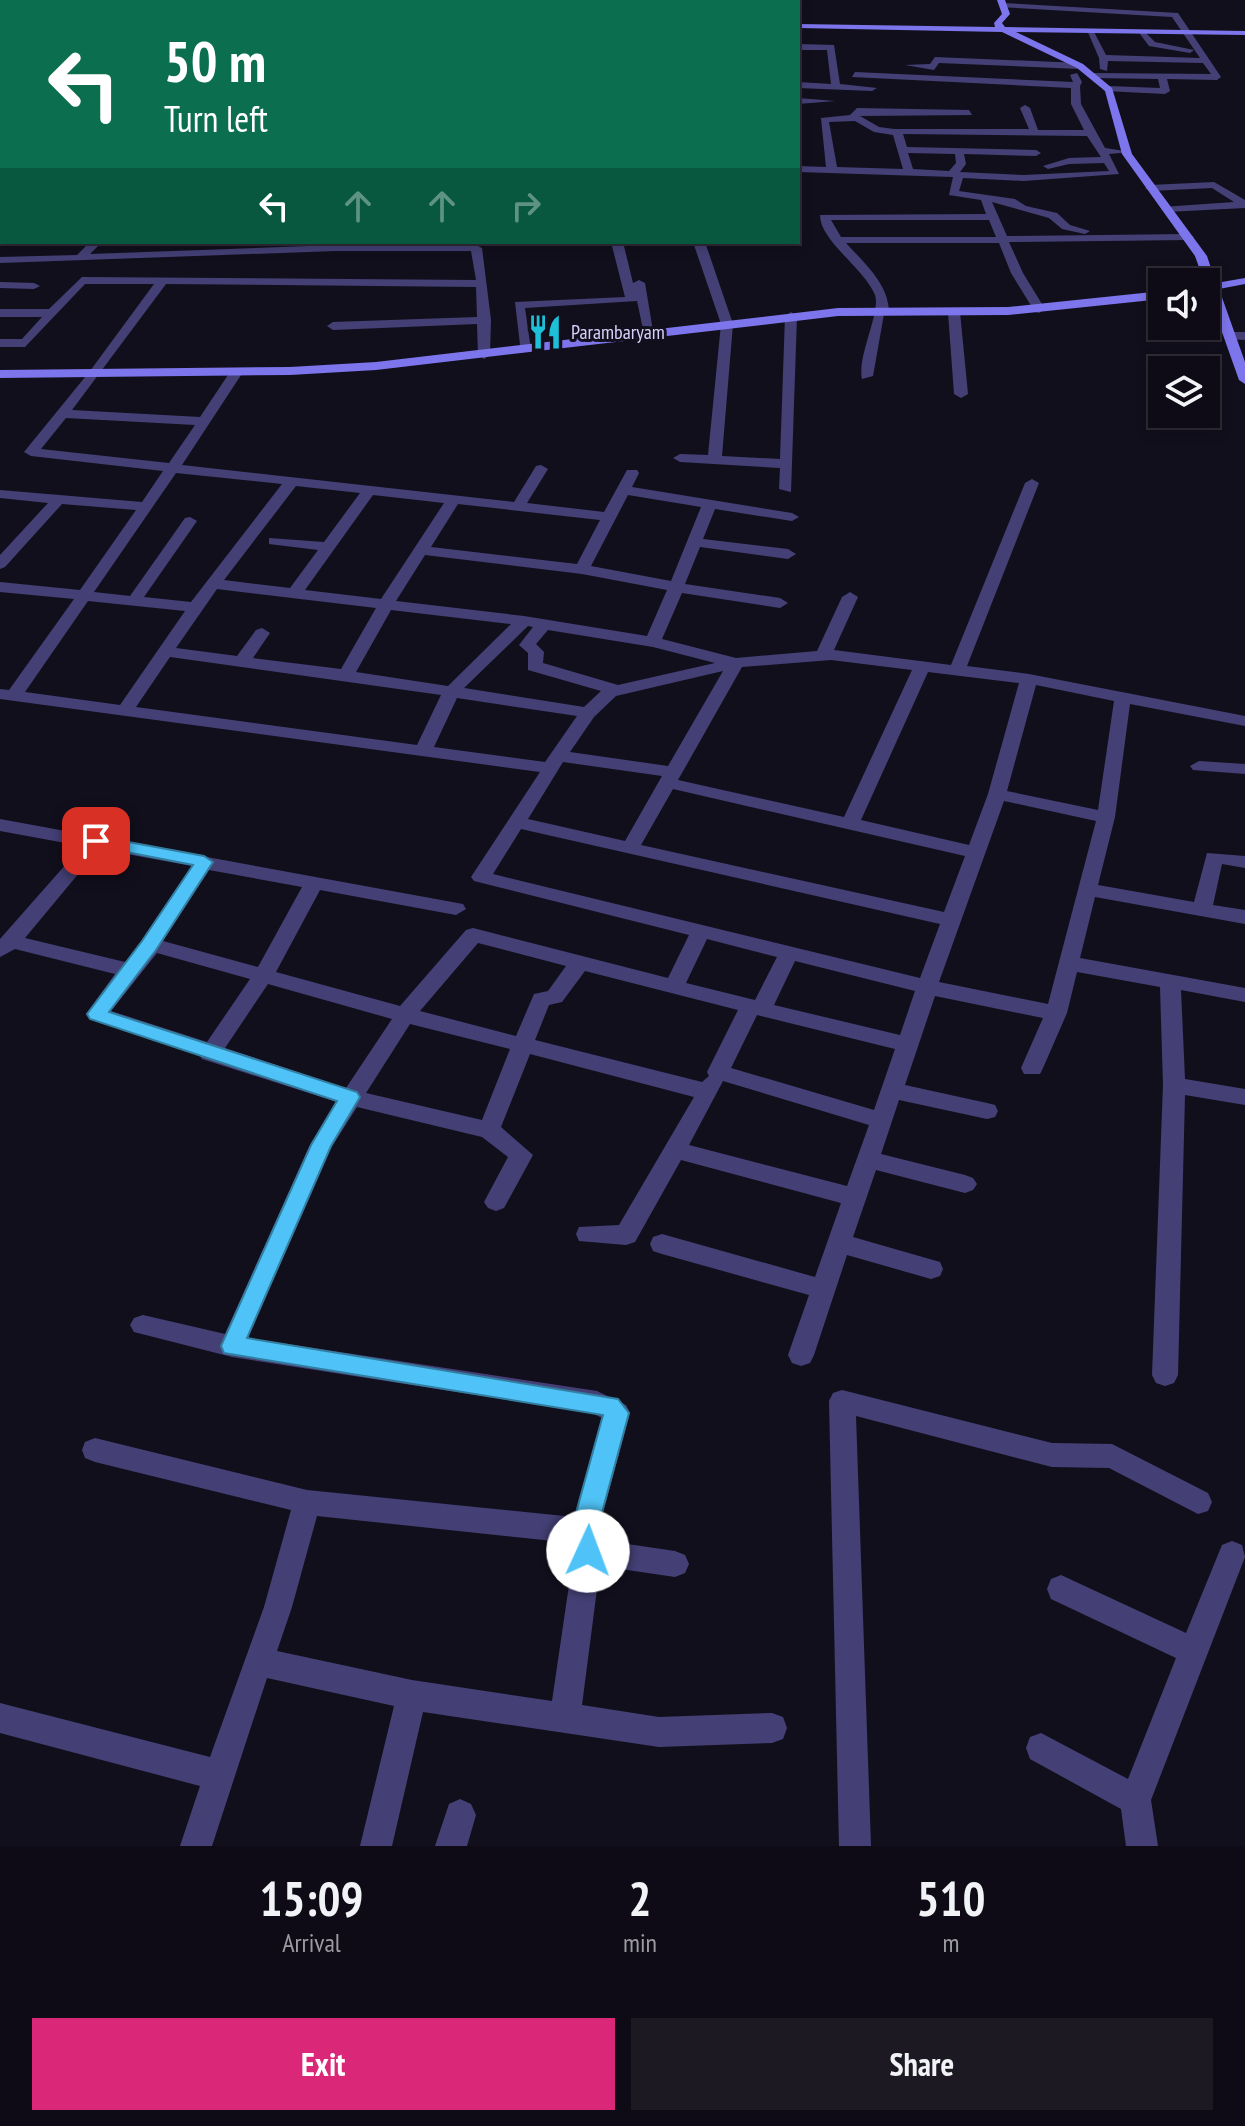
<!DOCTYPE html>
<html lang="en">
<head>
<meta charset="utf-8">
<style>
  :root { --surface:#0e0b16; --page:#1c1923; --text:#f1f3f6; --muted:#9b9ba1; --line:#2e2b35; --accent:#db2777 }
  body { margin:0; font-family:"PT Sans Narrow",sans-serif; background:var(--page); color:var(--text); height:100vh; display:flex; flex-direction:column; font-size:30px; white-space:nowrap }
  * { box-sizing:border-box; margin:0 }
  p { font-size:26px; color:var(--muted) }
  .icon { flex:none; width:44px; height:44px; fill:none; stroke:currentColor; stroke-width:2; stroke-linecap:round; stroke-linejoin:round }
  .map { position:relative; height:1846px; overflow:hidden }
  .details { display:flex; flex-direction:column; background:var(--surface); flex:1 }
  .details>* { flex:none }
  .guide { position:absolute; left:0px; top:0px; width:800px; height:244px; box-shadow:0 4px 12px #0003,0 0 0 2px var(--line); background:#0b6e4f; color:#fff; overflow:hidden }
  .fabs { position:absolute; left:1148px; top:268px; display:grid; gap:16px }
  .fabs a { display:grid; place-items:center; width:72px; height:72px; border-radius:0px; background:var(--surface); box-shadow:0 4px 12px #0003,0 0 0 2px var(--line); font-size:40px }
  .pin { position:absolute; display:grid; place-items:center; width:68px; height:68px; color:#fff; margin:-34px; border-radius:16px; box-shadow:0 4px 12px #0006 }
  .me { position:absolute; width:88px; margin:-44px; rotate:2deg; stroke-linejoin:round; filter:drop-shadow(0 0 6px #0008) }
  .turn { display:flex; align-items:center; gap:28px; height:168px; padding:0 32px; font-size:36px }
  .turn .icon { width:104px; height:104px; stroke-width:2.5 }
  .turn b { display:block; font-size:56px; line-height:68px }
  .lanes { display:flex; align-items:center; height:76px; padding:0 32px; background:#0003; justify-content:center; gap:40px; direction:ltr }
  .lanes .off { opacity:.35 }
  .eta { display:flex; justify-content:space-evenly; align-items:center; height:136px; text-align:center }
  .eta b { font-size:48px; font-weight:700; line-height:56px }
  .action { display:flex; gap:16px; margin-top:auto; padding:16px 32px }
  .action a { flex:1; height:92px; border-radius:0px; background:var(--accent); color:#fff; font-size:32px; font-weight:700; line-height:92px; text-align:center }
  .action a+a { background:var(--page); color:var(--text) }
  .map>svg:first-child { display:block }
</style>
</head>
<body>
<div class="map">
<svg width="1245" height="1846" viewBox="0 0 1245 1846">
  <rect width="100%" height="100%" fill="#120f1d"/>
  <g fill="none" stroke-linecap="round" stroke-linejoin="round">
    <g fill="#444076" fill-rule="evenodd">
      <path d="M422 0H430L421 2Z"/>
      <rect x="515" y="0" width="8" height="2"/>
      <path d="M582 0H590L581 2Z"/>
      <path d="M1003 3 1178 13 1221 77 1217 80 1167 79 1170 91 1165 94 1105 91 1108 86 1160 88 1158 79 1094 78 1091 73 1211 74 1203 63 1108 61 1107 71 1100 69 1099 58 1087 30H1093L1106 55 1200 58 1172 17 1000 7Z"/>
      <path d="M1137 30H1143L1155 42 1194 50 1190 53 1149 46Z"/>
      <path d="M798 44 834 45 840 84 877 88 872 91 798 88V82L831 84 827 50H798Z"/>
      <path d="M2 57V64L0 65V58Z"/>
      <path d="M935 57 1080 63 1084 66 1080 69 939 63 934 70 905 65 930 64Z"/>
      <path d="M855 72 1073 82 1070 75 1077 73 1082 82 1080 86 1081 104 1105 148 1131 152 1109 154 1119 174 1024 181 963 178 959 191 1015 199 1026 206 1057 213 1070 225 1090 231 1085 234 1062 229 1049 218 992 202 1007 236 1188 234 1194 237 1188 240 1009 242 1023 273 1045 309 1039 313 1035 312 1011 273 999 243H846C864 263 888 283 889 311L884 314 873 376 862 379C857 356 881 312 875 295 864 268 820 241 820 215L986 214 981 200 949 195 953 177 798 172V166L826 167 821 118 850 115 857 108 969 110 972 115 860 116 879 127 894 129H1029L1020 108 1025 105 1030 108 1038 130H1084L1071 104V88L852 77ZM855 121 874 132 893 135 903 169 837 167 829 122ZM903 134 1087 136 1101 157 1069 158 1043 166 1048 169 1069 164 1104 163 1109 171 1024 175 960 172 966 164 964 154 1036 156 1041 153 1036 150 907 147ZM908 153 955 154 956 163 949 171 913 169ZM831 220H989L996 237H841Z"/>
      <path d="M0 73 2 74V80L0 79Z"/>
      <rect x="0" y="90" width="2" height="6"/>
      <path d="M798 98 835 101 798 104Z"/>
      <rect x="0" y="108" width="2" height="6"/>
      <rect x="0" y="126" width="2" height="6"/>
      <rect x="0" y="147" width="2" height="6"/>
      <rect x="0" y="166" width="2" height="6"/>
      <path d="M1214 182 1245 200V208L1166 212 1161 209 1162 207 1234 202 1212 188 1150 191 1145 188 1150 185Z"/>
      <rect x="0" y="186" width="2" height="6"/>
      <path d="M90 242H102L90 254 335 245H476L482 248 491 320 490 355 484 359 478 355 477 324 333 330 327 326 333 322 477 317 476 287 166 284 72 410 200 417 232 369H242L243 372 182 465 514 502 536 466 541 465 548 469 527 503 604 512 627 470H637L639 473 632 487 792 513 799 517 792 521 715 509 703 539 788 549 796 554 788 559 700 547 685 584 780 598 788 603 780 608 682 593 662 639 736 658 817 651 842 597 850 592 858 597 834 650 951 665 1025 483 1032 479 1039 483 967 666 1029 674 1245 716V726L1130 704 1115 817 1098 885 1194 902 1207 853 1245 856V868L1222 864 1213 905 1245 910V924L1095 897 1080 958 1245 988V1002L1181 990 1185 1079 1245 1089V1105L1185 1095 1178 1375 1174 1383 1165 1386 1156 1383 1152 1375 1163 1085 1160 987 1077 972 1067 1013 1043 1068 1040 1074H1024L1021 1068 1043 1018 935 996 905 1085 987 1103 995 1105 998 1111 995 1117 987 1119 899 1100 881 1154 965 1175 973 1178 977 1184 973 1190 965 1193 876 1170 853 1237 940 1262 943 1269 940 1276 931 1279 847 1255 814 1355 810 1363 801 1366 792 1363 788 1355 809 1295 662 1254 653 1251 650 1244 653 1237 662 1234 815 1277 841 1203 681 1160 635 1242 626 1245 579 1241 576 1234 579 1227 619 1225 694 1097 530 1054 501 1127 533 1155 504 1208 496 1211 488 1208 484 1202 508 1157 482 1137 357 1107 331 1148 248 1338 597 1391 626 1405 630 1413 598 1531 600 1540 675 1551 685 1555 689 1564 685 1573 675 1577 600 1566 582 1705 659 1717 772 1713 783 1717 787 1728 783 1739 772 1743 659 1747 423 1712 392 1846H360L394 1706 267 1678 212 1846H180L200 1786 0 1733V1703L210 1757 264 1607 291 1510 95 1462 85 1458 82 1450 85 1442 95 1438 307 1490 574 1517 602 1418 592 1413 232 1357 134 1332 130 1325 134 1318 143 1315 225 1334 310 1145 337 1102 202 1059 200 1056 90 1019 86 1014 115 974 15 949 0 957V939L82 846 0 831V819L463 904 466 909 456 915 320 890 276 972 400 1006 466 930 473 928 668 978 689 935 474 881 471 877 540 772 0 699V689L9 690 74 599 0 592V582L80 590 136 510 62 504 5 567 0 569V555L48 503 0 498V490L142 502 163 471 31 456 24 452 90 371 154 284H85L25 347H0V339H22L42 317H0V309H49L82 277 476 280 471 251H335L0 263V257L77 255ZM66 418 195 425 169 463 41 449ZM176 473 282 484 191 602 144 597 197 521 190 517 185 518 130 596 94 592ZM296 486 360 493 324 542 269 538V544L318 550 290 588 224 580ZM373 495 444 503 381 599 305 590ZM628 495 701 507 671 581 591 566ZM458 504 600 520 577 564 431 547ZM425 555 582 574 667 590 647 636 524 616 396 601ZM217 589 376 608 341 669 253 658 270 633 262 628 256 630 237 656 176 648ZM88 601 185 611 120 705 25 692ZM391 610 511 624 448 686 356 672ZM528 626 533 627 519 645 528 653V670L601 691 584 707 464 688ZM548 630 653 647 715 663 618 685 543 663 544 652 536 644ZM170 657 441 695 417 745 136 707ZM831 660 912 670 844 817 678 780 742 667ZM723 671 668 766 570 752 594 717 616 696ZM928 672 1019 683 988 794 969 845 861 820ZM1036 685 1114 701 1098 810 1007 791ZM457 698 577 716 545 762 434 747ZM563 762 662 776 625 841 528 819ZM673 789 965 856 944 912 641 845ZM1004 801 1096 821 1048 1004 939 982ZM521 829 940 924 920 978 493 874ZM99 849 192 866 139 947 125 962 25 938ZM209 870 302 887 258 967 163 941ZM707 939 777 957 755 1000 686 983ZM478 943 566 966 548 991 534 994 516 1036 420 1011ZM157 953 250 979 207 1042 111 1011ZM795 961 915 991 900 1035 774 1005ZM585 971 738 1010 707 1072 709 1076 702 1082 535 1040 549 1005 562 1002ZM268 984 392 1019 346 1088 225 1048ZM757 1015 895 1049 874 1110 731 1068ZM410 1024 510 1049 482 1120 366 1093ZM723 1081 869 1125 847 1186 689 1145ZM317 1516 572 1543 574 1551 552 1701 412 1680 277 1651 292 1607Z"/>
      <path d="M611 242H623L633 283 639 280 645 283 654 337 644 334 637 301 525 308 531 350 521 353 515 302 625 297Z"/>
      <path d="M693 242H705L733 324 722 456 780 459 785 316 791 312 797 316 791 492 779 489 780 468 680 462 673 458 680 454 708 455 721 324Z"/>
      <path d="M0 282 34 283 40 286 34 289 0 288Z"/>
      <path d="M954 308 960 312 968 394 961 398 954 394 948 312Z"/>
      <path d="M1230 332H1245V340L1226 339 1224 336Z"/>
      <path d="M1199 761 1245 764V774L1193 770 1190 766Z"/>
      <path d="M842 1390 1052 1443 1112 1444 1208 1493 1212 1502 1208 1511 1198 1514 1109 1468 1052 1467 856 1416 871 1846H839L829 1401 833 1393Z"/>
      <path d="M1232 1541 1242 1545 1245 1557 1151 1800 1158 1846H1126L1121 1809 1030 1759 1026 1748 1030 1737 1041 1733 1128 1779 1176 1658 1051 1599 1047 1589 1051 1579 1061 1575 1186 1633 1222 1545Z"/>
      <path d="M460 1799 471 1804 476 1815 467 1846H435L449 1804Z"/>
    </g>
    <g fill="#7d75ec" fill-rule="evenodd">
      <path d="M68 0H126L128 2H71Z"/>
      <path d="M997 0H1005L1010 14 1002 23 1005 27 1245 31V35L1016 32 1083 64 1112 88 1132 154 1207 256 1216 283 1245 278V284L1219 289 1245 362V384L1239 380 1195 256 1122 154 1105 91 1077 68 1002 32 798 28V24L995 27 994 23 1002 14Z"/>
      <path d="M1162 291V299L1008 315 838 316 376 370 290 375 0 378V370L290 367 376 362 838 308 1008 307Z"/>
    </g>
  </g>
  <path fill="#4fc3f7" stroke="#337fa1" stroke-width="2" d="M96 836 204 856 213 862 156 950 109 1012 357 1092 360 1097 331 1146 247 1338 618 1399 629 1413 597 1531 601 1551 597 1559 588 1562 579 1559 571 1531 603 1415 224 1353 221 1346 311 1145 337 1101 90 1019 87 1014 90 1010 142 941 193 865 90 845V837Z"/>
  <defs>
    <g id="restaurant-bare" transform="scale(2.76)"><path d="M-5-6h1v4h1v-4h1v4h1v-4h1v5L-1.5 .5V6h-2V.5L-5-1ZM5-6V6H3V1.5H1.5Q1.5-4 5-6Z" fill="#1ebfd8" stroke="#120f1d" stroke-width="2.5" paint-order="stroke"/></g>
  </defs>
  <g fill-rule="evenodd">
    <use href="#restaurant-bare" x="545" y="332"/>
  </g>
  <g text-anchor="middle" stroke-width="6" stroke-linejoin="round" paint-order="stroke">
    <g font-size="20" fill="#d7d1f9" stroke="#120f1d" text-anchor="start">
      <text x="571" y="339">Parambaryam</text>
    </g>
  </g>
</svg>
<div class="fabs">
<a><svg class="icon" aria-label="sound" viewBox="0 0 24 24"><path d="M4 9h4l5-4v14l-5-4H4zM17 9q2 3 0 6"/></svg></a>
<a><svg class="icon" aria-label="layers" viewBox="0 0 24 24"><path d="M12 4l9 5-9 5-9-5zM3 14l9 5 9-5"/></svg></a>
</div>
<div class="pin" style="left:96px;top:841px;background:#d93025"><svg class="icon" aria-label="arrive" viewBox="0 0 24 24"><path d="M6 21V4h12l-3 4 3 4H6"/></svg></div>
<svg class="me" style="left:588px;top:1551px" viewBox="-20 -20 40 40"><circle r="19" fill="#fff"/><path d="M0-13L10 11 0 6-10 11z" fill="#4fc3f7"/></svg>
<div class="guide">
<div class="turn"><svg class="icon" aria-label="left" viewBox="0 0 24 24"><path d="M17 20v-9H6M10 6l-5 5 5 5"/></svg><div><b>50 m</b>Turn left</div></div>
<div class="lanes"><svg class="icon" aria-label="left" viewBox="0 0 24 24"><path d="M17 20v-9H6M10 6l-5 5 5 5"/></svg><svg class="icon off" aria-label="ahead" viewBox="0 0 24 24"><path d="M12 20V5M6 11l6-6 6 6"/></svg><svg class="icon off" aria-label="ahead" viewBox="0 0 24 24"><path d="M12 20V5M6 11l6-6 6 6"/></svg><svg class="icon off" aria-label="right" viewBox="0 0 24 24"><path d="M7 20v-9h11M14 6l5 5-5 5"/></svg></div>
</div>
</div>
<section class="details">
<div class="eta">
<div><b>15:09</b><p>Arrival</p></div>
<div><b>2</b><p>min</p></div>
<div><b>510</b><p>m</p></div>
</div>
<div class="action"><a>Exit</a><a>Share</a></div>
</section>
</body>
</html>
